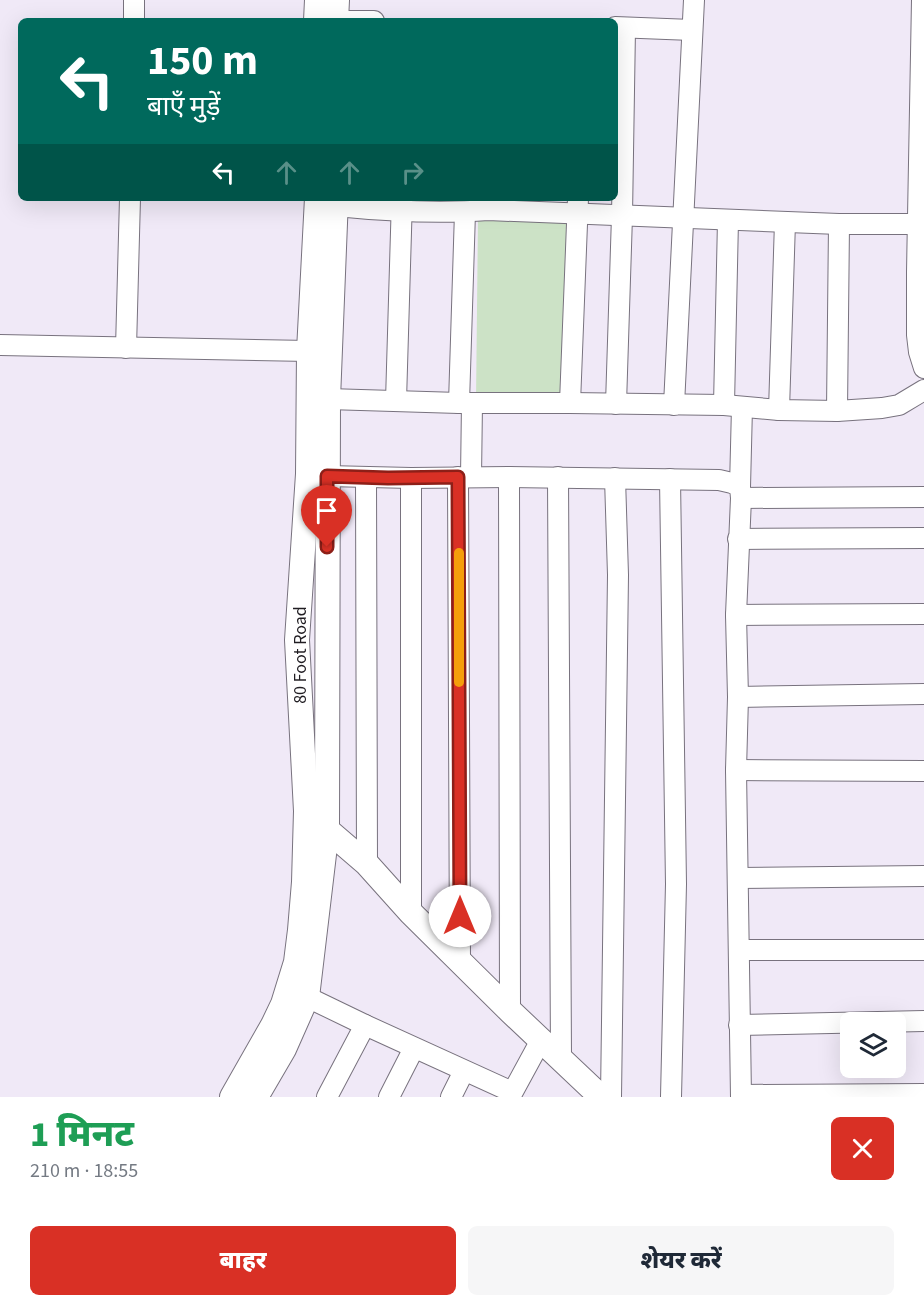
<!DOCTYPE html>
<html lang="hi">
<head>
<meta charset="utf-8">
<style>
  :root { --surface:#fff; --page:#f6f6f7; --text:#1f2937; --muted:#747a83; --accent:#d93025 }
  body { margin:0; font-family:"Source Sans 3","Noto Sans Devanagari",sans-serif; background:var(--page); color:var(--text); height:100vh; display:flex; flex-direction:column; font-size:22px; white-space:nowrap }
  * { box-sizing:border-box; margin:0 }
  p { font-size:20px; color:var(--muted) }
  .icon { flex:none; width:33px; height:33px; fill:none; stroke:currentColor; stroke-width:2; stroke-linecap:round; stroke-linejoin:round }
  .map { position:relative; height:1097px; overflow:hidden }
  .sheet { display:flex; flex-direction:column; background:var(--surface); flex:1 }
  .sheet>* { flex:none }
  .banner { position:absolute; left:18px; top:18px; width:600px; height:183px; border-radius:9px; box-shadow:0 6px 24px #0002; background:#00695c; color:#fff; overflow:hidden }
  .fabs { position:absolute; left:840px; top:1012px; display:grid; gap:12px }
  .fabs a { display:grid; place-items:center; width:66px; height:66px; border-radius:9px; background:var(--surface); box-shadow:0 6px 24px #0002; font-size:30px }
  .pin { position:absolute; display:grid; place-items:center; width:51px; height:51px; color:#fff; margin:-62px -26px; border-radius:50% 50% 50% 0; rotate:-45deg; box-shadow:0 0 6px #0007 }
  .pin .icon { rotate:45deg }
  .me { position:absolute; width:66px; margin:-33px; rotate:0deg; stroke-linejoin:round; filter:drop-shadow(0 0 4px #0008) }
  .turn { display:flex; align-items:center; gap:21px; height:126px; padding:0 30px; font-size:27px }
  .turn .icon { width:78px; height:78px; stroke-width:2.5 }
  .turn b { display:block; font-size:42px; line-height:51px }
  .lanes { display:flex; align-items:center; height:57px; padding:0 30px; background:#0003; justify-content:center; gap:30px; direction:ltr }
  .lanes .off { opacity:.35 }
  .round { display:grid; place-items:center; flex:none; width:63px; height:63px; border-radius:9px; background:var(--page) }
  .head { display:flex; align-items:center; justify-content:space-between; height:102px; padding:0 30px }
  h1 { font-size:36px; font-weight:800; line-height:45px; color:#1e9e55 }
  .button { display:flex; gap:12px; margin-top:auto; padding:12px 30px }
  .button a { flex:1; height:69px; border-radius:9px; background:var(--accent); color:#fff; font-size:24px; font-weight:800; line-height:69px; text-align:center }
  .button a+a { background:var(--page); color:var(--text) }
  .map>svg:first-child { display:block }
</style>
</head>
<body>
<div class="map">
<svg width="924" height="1097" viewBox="0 0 924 1097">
  <rect width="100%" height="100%" fill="#f0e9f7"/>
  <path fill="#cce2c6" d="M478 217 569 219 563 402 476 399Z"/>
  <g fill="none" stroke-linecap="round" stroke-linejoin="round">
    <g stroke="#78727e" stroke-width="22">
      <g id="minor">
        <path d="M922 0 917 272V335L919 352 924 368"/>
        <path d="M134 21V0"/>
        <path d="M322 21H374"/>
        <path d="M615 27 692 30"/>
        <path d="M336 206C386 211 437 214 488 210L839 224H918"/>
        <path d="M0 345 309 351"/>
        <path d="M126 348 130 198"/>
        <path d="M328 399 459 403H570L724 405 779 410 837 411 882 408 899 405 924 390"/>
        <path d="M396 401 402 198"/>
        <path d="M459 403 465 212"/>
        <path d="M570 403 578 198"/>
        <path d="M616 404 622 216 625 28"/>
        <path d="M674 405 694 0"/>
        <path d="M724 405 728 220"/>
        <path d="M779 410 785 222"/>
        <path d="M837 411 839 224"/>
        <path d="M327 476 411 478 509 477 719 480 732 483 740 487 741 498 736 615 738 697 736 770 741 1097"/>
        <path d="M458 477 460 962"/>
        <path d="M471 477 472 403"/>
        <path d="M509 477 510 1011"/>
        <path d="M558 477 561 1059"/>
        <path d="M366 478 367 864"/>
        <path d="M411 478V913"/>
        <path d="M670 479 676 884 671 1097"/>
        <path d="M740 487 742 407"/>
        <path d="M741 498 924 497"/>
        <path d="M738 539 924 538"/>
        <path d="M736 615 924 614"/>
        <path d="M738 697 924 694"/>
        <path d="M736 770 924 771"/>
        <path d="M738 878 924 876"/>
        <path d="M739 950H924"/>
        <path d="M307 997 365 1025 512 1092"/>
        <path d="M739 1025 924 1021"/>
        <path d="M741 1095 924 1094"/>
        <path d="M327 1097 365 1025"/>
        <path d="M389 1097 414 1048"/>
        <path d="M451 1097 464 1071"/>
        <path d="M510 1097 541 1040"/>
        <path d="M611 1097 618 575 615 478"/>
      </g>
    </g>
    <g stroke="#78727e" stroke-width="26">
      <g id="tertiary">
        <path d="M316 21 317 0"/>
        <path d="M336 21 337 0"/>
        <path d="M317 821 367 864 411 913 510 1011 601 1097"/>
        <path d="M232 1097 273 1025 283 1004 296 962 300 930 304 882 306 811 297 640 308 474 309 351 317 198"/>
        <path d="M256 1097 284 1049 307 997 327 829 328 399 336 198"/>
      </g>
    </g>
    <use href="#minor" stroke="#fff" stroke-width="20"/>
    <use href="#tertiary" stroke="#fff" stroke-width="24"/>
  </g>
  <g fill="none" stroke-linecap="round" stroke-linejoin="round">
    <g stroke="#8d1f18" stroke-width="15">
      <path id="route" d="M327 547V476L388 478 458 477 460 916"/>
    </g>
    <use href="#route" stroke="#d93025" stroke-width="10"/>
    <path stroke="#f59e0b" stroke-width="10" d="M459 553V682"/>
  </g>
  <g text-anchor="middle" stroke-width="5" stroke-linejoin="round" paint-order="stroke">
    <g font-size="18" fill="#201d22" stroke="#fff">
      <text transform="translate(300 655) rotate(-90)" y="6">80 Foot Road</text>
    </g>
  </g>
</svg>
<div class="fabs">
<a><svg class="icon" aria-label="layers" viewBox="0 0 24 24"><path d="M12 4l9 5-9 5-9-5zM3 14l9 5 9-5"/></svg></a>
</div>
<div class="pin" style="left:327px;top:547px;background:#d93025"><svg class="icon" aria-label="arrive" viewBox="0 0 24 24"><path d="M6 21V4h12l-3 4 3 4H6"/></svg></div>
<svg class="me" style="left:460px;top:916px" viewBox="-20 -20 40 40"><circle r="19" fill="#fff"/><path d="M0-13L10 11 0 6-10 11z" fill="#d93025"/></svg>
<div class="banner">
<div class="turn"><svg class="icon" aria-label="left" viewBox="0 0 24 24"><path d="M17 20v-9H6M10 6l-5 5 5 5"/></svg><div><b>150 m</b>बाएँ मुड़ें</div></div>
<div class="lanes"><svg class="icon" aria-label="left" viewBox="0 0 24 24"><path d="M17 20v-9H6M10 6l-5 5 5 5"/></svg><svg class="icon off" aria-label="ahead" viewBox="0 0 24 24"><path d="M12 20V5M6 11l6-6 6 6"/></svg><svg class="icon off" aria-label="ahead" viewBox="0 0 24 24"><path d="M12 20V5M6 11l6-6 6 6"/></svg><svg class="icon off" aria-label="right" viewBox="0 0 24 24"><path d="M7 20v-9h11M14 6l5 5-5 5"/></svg></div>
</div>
</div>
<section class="sheet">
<div class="head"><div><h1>1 मिनट</h1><p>210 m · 18:55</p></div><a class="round" style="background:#d93025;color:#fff"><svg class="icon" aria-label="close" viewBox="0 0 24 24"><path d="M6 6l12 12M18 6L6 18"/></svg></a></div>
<div class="button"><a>बाहर</a><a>शेयर करें</a></div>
</section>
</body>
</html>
